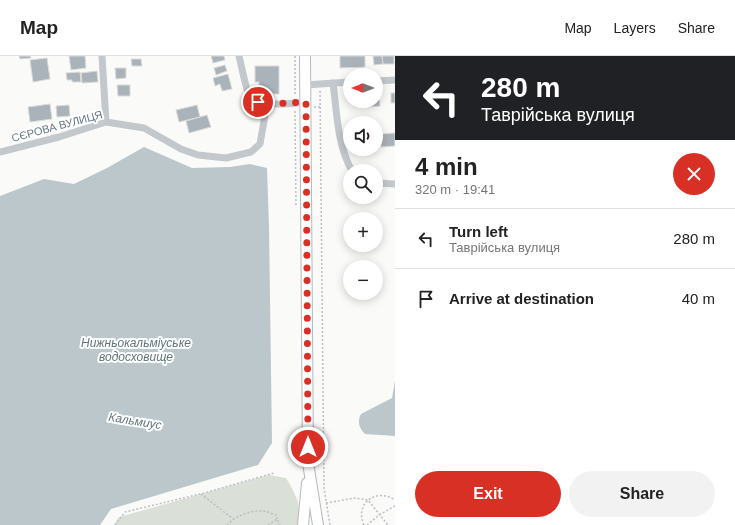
<!DOCTYPE html>
<html lang="en">
<head>
<meta charset="utf-8">
<style>
  :root { --surface:#fff; --page:#f2f2f2; --text:#222; --muted:#767676; --line:#e0e0e0; --accent:#d93025 }
  body { margin:0; font-family:Arial,sans-serif; background:var(--page); color:var(--text); height:100vh; display:flex; flex-direction:column; font-size:15px; white-space:nowrap }
  * { box-sizing:border-box; margin:0 }
  p { font-size:13px; color:var(--muted) }
  .icon { flex:none; width:22px; height:22px; fill:none; stroke:currentColor; stroke-width:2; stroke-linecap:round; stroke-linejoin:round }
  .map { position:relative; flex:1; overflow:hidden }
  .side { display:flex; flex-direction:column; background:var(--surface); width:340px }
  .side>* { flex:none }
  .guide { background:#202124; color:#fff; overflow:hidden }
  .needle { width:26px; rotate:270deg }
  .controls { position:absolute; left:343px; top:12px; display:grid; gap:8px }
  .controls a { display:grid; place-items:center; width:40px; height:40px; border-radius:50%; background:var(--surface); box-shadow:0 2px 10px #0003; font-size:20px }
  .pin { position:absolute; display:grid; place-items:center; width:34px; height:34px; color:#fff; margin:-17px; border:2px solid #fff; border-radius:50%; box-shadow:0 1px 4px #0007 }
  .me { position:absolute; width:44px; margin:-22px; rotate:0deg; stroke-linejoin:round; filter:drop-shadow(0 0 3px #0008) }
  .turn { display:flex; align-items:center; gap:14px; height:84px; padding:0 20px; font-size:18px }
  .turn .icon { width:52px; height:52px; stroke-width:2.5 }
  .turn b { display:block; font-size:28px; line-height:34px }
  .round { display:grid; place-items:center; flex:none; width:42px; height:42px; border-radius:21px; background:var(--page) }
  .head { display:flex; align-items:center; justify-content:space-between; height:68px; padding:0 20px }
  h1 { font-size:24px; font-weight:700; line-height:30px }
  .button { display:flex; gap:8px; margin-top:auto; padding:8px 20px }
  .button a { flex:1; height:46px; border-radius:24px; background:var(--accent); color:#fff; font-size:16px; font-weight:700; line-height:46px; text-align:center }
  .button a+a { background:var(--page); color:var(--text) }
  ul { padding:0; list-style:none }
  li { display:flex; align-items:center; gap:12px; height:60px; padding:0 20px; border-top:1px solid var(--line) }
  li div { flex:1 }
  li b { display:block; font-size:15px }
  li em { font-style:normal }
  header { display:flex; align-items:center; gap:24px; box-sizing:border-box; height:56px; padding:0 20px; background:var(--surface); border-bottom:1px solid var(--line) }
  header strong { font-size:19px }
  nav { display:flex; gap:22px; margin-inline-start:auto; font-size:14px }
  main { display:flex; flex:1; min-height:0 }
  .map>svg:first-child { display:block }
</style>
</head>
<body>
<header>
<strong>Map</strong>
<nav><a>Map</a><a>Layers</a><a>Share</a></nav>
</header>
<main>
<div class="map">
<svg width="395" height="469" viewBox="0 0 395 469">
  <rect width="100%" height="100%" fill="#fafaf8"/>
  <path fill="#dadfd7" d="M269 419 286 422C295 437 303 451 298 469H114L119 461Z"/>
  <g fill="#bbc7cb">
    <path d="M144 91 192 112 230 111 250 108 267 112 269 171 272 387 258 409 111 453 100 469H0V140L44 123 74 128 107 112Z"/>
    <path d="M395 325V380L365 378C359 372 357 365 361 358L392 342Z"/>
  </g>
  <g fill="#aab3b9" stroke="#dcdcda">
    <path d="M19 0H30L31 2 20 3Z"/>
    <path d="M69 0H85L86 12 71 14Z"/>
    <path d="M211 0H224L225 4 213 7Z"/>
    <path d="M340 0H365V11L340 12Z"/>
    <path d="M373 0H382L383 8 374 9Z"/>
    <path d="M382 0H394V8H383Z"/>
    <path d="M47 2 50 23 33 26 30 4Z"/>
    <path d="M131 3H141L142 10H132Z"/>
    <path d="M225 9 227 15 216 19 214 12Z"/>
    <path d="M255 10H279V38H259V26H255Z"/>
    <path d="M115 12H126V22L116 23Z"/>
    <path d="M97 15 98 26 82 27 81 17Z"/>
    <path d="M80 16 81 26H72V24H67L66 17Z"/>
    <path d="M228 18 232 33 222 35 220 28 215 30 213 22Z"/>
    <path d="M117 29H130V40H118Z"/>
    <path d="M376 36H379L380 50 367 51 366 45H376Z"/>
    <rect x="391" y="37" width="4" height="10"/>
    <path d="M50 48 52 63 30 66 28 51Z"/>
    <path d="M69 49 70 60 57 61 56 50Z"/>
    <path d="M197 49 200 61 179 66 176 54Z"/>
    <path d="M207 59 211 71 189 77 186 65Z"/>
    <path d="M395 77V90L381 91V78Z"/>
  </g>
  <g fill="none" stroke-linecap="round" stroke-linejoin="round">
    <g stroke="#b3babf" stroke-width="12">
      <g id="secondary">
        <path d="M305 0 308 407 318 469"/>
        <path d="M303 469 307 427"/>
      </g>
    </g>
    <g stroke="#bbbfc2" stroke-width="1.5" stroke-dasharray="2 2" stroke-linecap="butt">
      <path d="M295 0V40"/>
      <path d="M320 35 324 432 330 469"/>
      <path d="M314 51H320"/>
      <path d="M295 55 296 149"/>
      <path d="M201 438 233 463"/>
      <path d="M326 447 355 442 368 444 388 469"/>
      <path d="M115 469 125 456 204 437 274 417"/>
      <path d="M227 469C235 460 250 454 263 455 267 455 272 458 276 459L277 463"/>
      <path d="M268 469 277 463 280 469"/>
      <path d="M364 469C354 448 376 431 395 444"/>
      <path d="M367 469 379 459 395 450"/>
    </g>
    <g stroke="#c3c8cc" stroke-width="7">
      <path d="M102 0 106 66"/>
      <path d="M239 0C241 8 246 33 249 39 258 53 292 47 306 46"/>
      <path d="M376 25 395 24"/>
      <path d="M333 27C337 57 337 88 352 115"/>
      <path d="M305 29 350 26"/>
      <path d="M0 96 59 81 106 66 144 72 181 93 198 99 226 102 251 96 260 88 267 48"/>
      <path d="M376 127 395 128"/>
    </g>
    <use href="#secondary" stroke="#fff" stroke-width="10"/>
  </g>
  <g fill="none" stroke-linecap="round" stroke-linejoin="round">
    <path stroke="#d93025" stroke-width="7" stroke-dasharray="0 12.6" d="M258 46 267 48 306 46 308 391"/>
  </g>
  <g text-anchor="middle" stroke-width="4" stroke-linejoin="round" paint-order="stroke">
    <g font-size="11" fill="#657683" stroke="#fff">
      <text transform="translate(57 70) rotate(-15)" y="4">СЄРОВА ВУЛИЦЯ</text>
    </g>
    <g font-size="12" font-style="italic" fill="#60757c" stroke="#fff">
      <text x="136" y="291">Нижньокальміуське<tspan x="136" dy="14">водосховище</tspan></text>
      <text transform="translate(135 365) rotate(9)" y="4">Кальмиус</text>
    </g>
  </g>
</svg>
<div class="controls">
<a><svg class="needle" viewBox="-14 -14 28 28"><path d="M0-13l5 13h-10z" fill="#e53935"/><path d="M0 13l5-13h-10z" fill="#767676"/></svg></a>
<a><svg class="icon" aria-label="sound" viewBox="0 0 24 24"><path d="M4 9h4l5-4v14l-5-4H4zM17 9q2 3 0 6"/></svg></a>
<a><svg class="icon" aria-label="search" viewBox="0 0 24 24"><circle cx="10" cy="10" r="6"/><path d="M15 15l6 6"/></svg></a>
<a>+</a>
<a>−</a>
</div>
<div class="pin" style="left:258px;top:46px;background:#d93025"><svg class="icon" aria-label="arrive" viewBox="0 0 24 24"><path d="M6 21V4h12l-3 4 3 4H6"/></svg></div>
<svg class="me" style="left:308px;top:391px" viewBox="-20 -20 40 40"><circle r="17" fill="#d93025" stroke="#fff" stroke-width="3"/><path d="M0-11L8 9 0 5-8 9z" fill="#fff"/></svg>
</div>
<section class="side">
<div class="guide">
<div class="turn"><svg class="icon" aria-label="left" viewBox="0 0 24 24"><path d="M17 20v-9H6M10 6l-5 5 5 5"/></svg><div><b>280 m</b>Таврійська вулиця</div></div>
</div>
<div class="head"><div><h1>4 min</h1><p>320 m · 19:41</p></div><a class="round" style="background:#d93025;color:#fff"><svg class="icon" aria-label="close" viewBox="0 0 24 24"><path d="M6 6l12 12M18 6L6 18"/></svg></a></div>
<ul>
<li><svg class="icon" aria-label="left" viewBox="0 0 24 24"><path d="M17 20v-9H6M10 6l-5 5 5 5"/></svg><div><b>Turn left</b><p>Таврійська вулиця</p></div><em>280 m</em></li>
<li><svg class="icon" aria-label="arrive" viewBox="0 0 24 24"><path d="M6 21V4h12l-3 4 3 4H6"/></svg><div><b>Arrive at destination</b></div><em>40 m</em></li>
</ul>
<div class="button"><a>Exit</a><a>Share</a></div>
</section>
</main>
</body>
</html>
